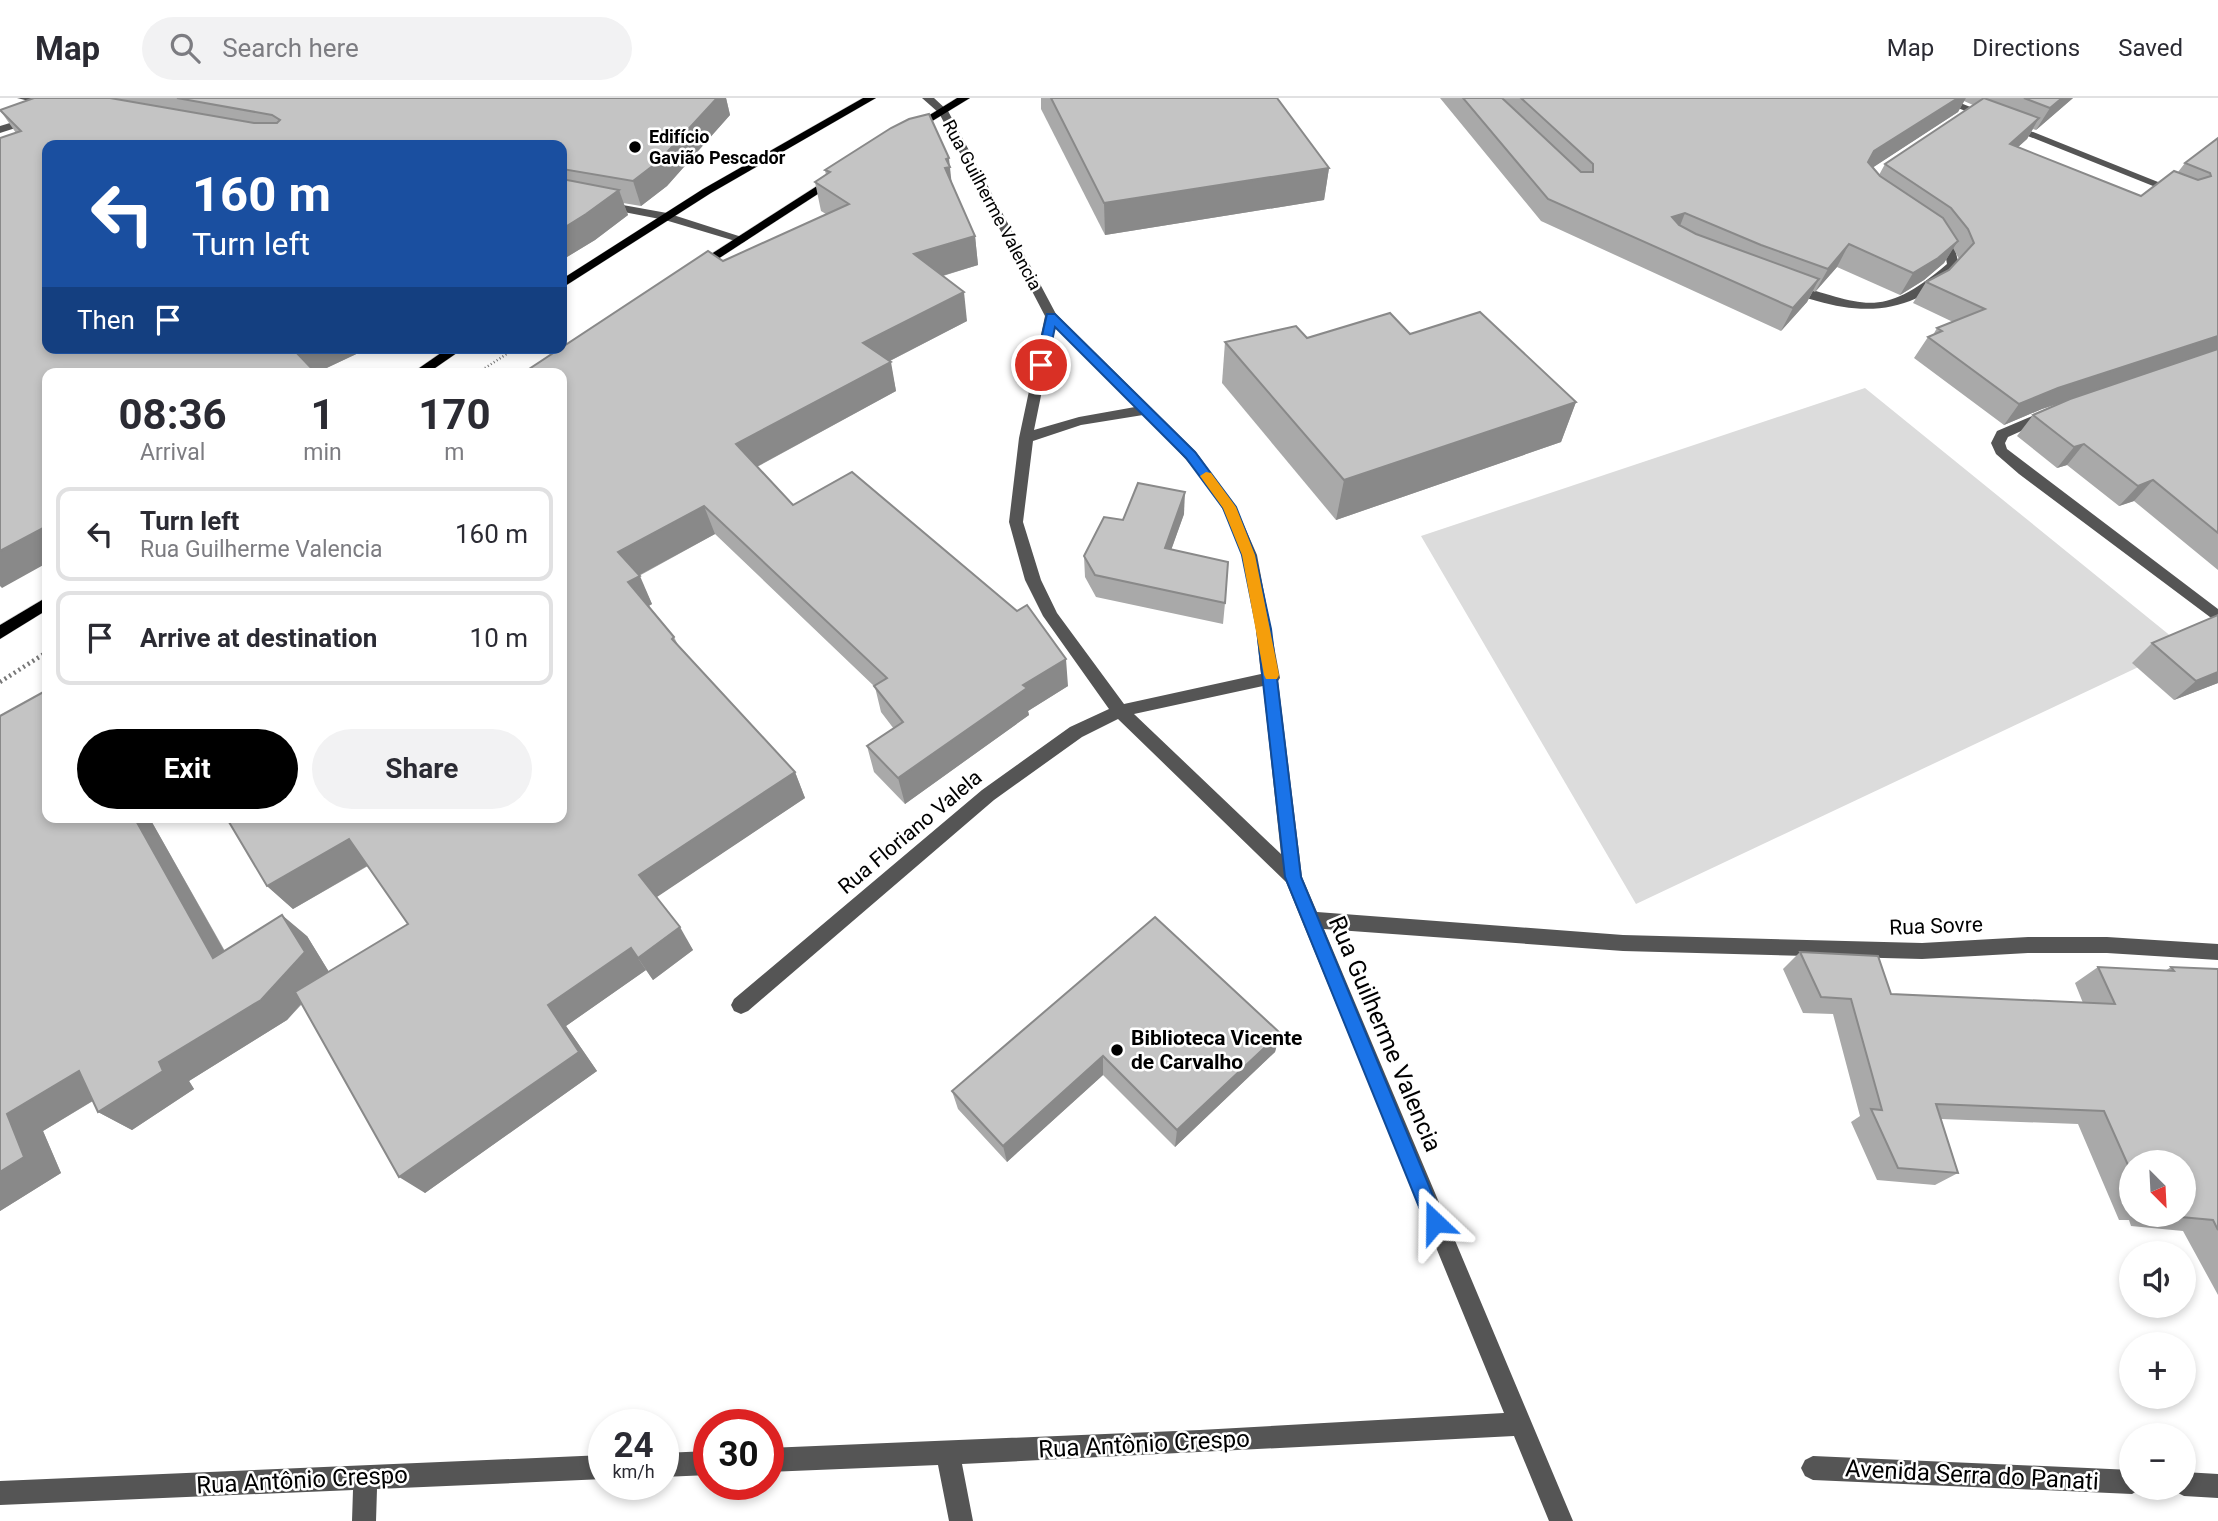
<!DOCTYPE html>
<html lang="en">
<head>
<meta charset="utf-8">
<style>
  :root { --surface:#fff; --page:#f2f2f3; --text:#2b2b33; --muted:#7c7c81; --line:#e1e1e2; --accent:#000 }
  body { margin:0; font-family:Roboto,sans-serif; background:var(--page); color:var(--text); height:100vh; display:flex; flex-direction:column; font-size:26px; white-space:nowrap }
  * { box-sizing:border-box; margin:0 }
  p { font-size:23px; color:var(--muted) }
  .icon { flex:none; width:38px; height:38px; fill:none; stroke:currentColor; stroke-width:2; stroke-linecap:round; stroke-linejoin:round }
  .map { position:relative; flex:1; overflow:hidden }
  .side { position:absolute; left:42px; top:270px; width:525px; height:455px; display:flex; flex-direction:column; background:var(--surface); border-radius:14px; box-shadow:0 4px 10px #0003 }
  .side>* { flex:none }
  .top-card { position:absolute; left:42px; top:42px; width:525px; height:214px; border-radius:14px; box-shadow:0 4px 10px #0003; background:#1a4fa0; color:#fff; overflow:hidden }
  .needle { width:46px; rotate:156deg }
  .buttons { position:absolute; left:2119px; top:1052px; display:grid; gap:14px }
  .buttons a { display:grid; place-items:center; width:77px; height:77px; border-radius:50%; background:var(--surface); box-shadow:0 4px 10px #0003; font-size:35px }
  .speed { position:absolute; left:588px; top:1311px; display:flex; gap:14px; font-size:35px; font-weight:700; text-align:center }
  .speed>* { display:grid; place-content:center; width:91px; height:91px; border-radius:50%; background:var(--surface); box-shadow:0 4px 10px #0003; line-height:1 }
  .speed small { font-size:18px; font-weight:400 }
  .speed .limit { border:10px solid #d22; background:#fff; color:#111 }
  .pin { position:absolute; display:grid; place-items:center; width:60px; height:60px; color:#fff; margin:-30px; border:4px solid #fff; border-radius:50%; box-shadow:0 2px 7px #0007 }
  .me { position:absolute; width:77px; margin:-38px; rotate:337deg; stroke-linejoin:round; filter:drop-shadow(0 0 5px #0008) }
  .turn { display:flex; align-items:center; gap:24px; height:147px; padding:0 35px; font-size:32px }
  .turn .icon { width:91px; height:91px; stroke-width:2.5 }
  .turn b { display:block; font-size:49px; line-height:60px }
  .then { display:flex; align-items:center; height:66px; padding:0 35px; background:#0003; gap:14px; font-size:26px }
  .eta { display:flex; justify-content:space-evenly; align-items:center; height:119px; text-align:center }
  .eta b { font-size:42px; font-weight:700; line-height:49px }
  .button { display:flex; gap:14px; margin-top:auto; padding:14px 35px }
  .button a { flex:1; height:80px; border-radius:42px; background:var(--accent); color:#fff; font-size:28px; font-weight:700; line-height:80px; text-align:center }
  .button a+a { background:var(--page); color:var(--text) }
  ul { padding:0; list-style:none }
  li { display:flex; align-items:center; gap:21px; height:94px; margin:0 14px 10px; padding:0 21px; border:4px solid var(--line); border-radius:14px }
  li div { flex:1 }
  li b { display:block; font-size:26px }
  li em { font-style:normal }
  header { display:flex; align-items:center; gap:42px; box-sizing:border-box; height:98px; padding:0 35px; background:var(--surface); border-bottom:2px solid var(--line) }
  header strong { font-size:33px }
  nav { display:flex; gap:38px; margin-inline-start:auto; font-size:24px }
  .search { width:490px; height:63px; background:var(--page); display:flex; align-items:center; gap:18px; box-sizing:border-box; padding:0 24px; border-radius:38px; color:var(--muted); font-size:26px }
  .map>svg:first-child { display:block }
</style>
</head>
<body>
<header>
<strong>Map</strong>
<div class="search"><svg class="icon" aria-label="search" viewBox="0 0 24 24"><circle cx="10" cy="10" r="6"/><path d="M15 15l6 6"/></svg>Search here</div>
<nav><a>Map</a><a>Directions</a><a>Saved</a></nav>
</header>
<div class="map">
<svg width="2218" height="1423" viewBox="0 0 2218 1423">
  <rect width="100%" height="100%" fill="#fff"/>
  <path fill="#dcdcdc" d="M1865 290 2183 548 1636 806 1421 438Z"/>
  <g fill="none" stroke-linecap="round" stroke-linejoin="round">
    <g stroke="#dbdbdb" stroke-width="1">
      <g id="major">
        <path d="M863 0H876L711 95 562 190V181L703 91Z"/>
        <path d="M957 0H970L916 33 907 31Z"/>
        <path d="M831 79 841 81 701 172 691 169Z"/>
        <path d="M448 250H464L428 275H412Z"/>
        <path d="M47 499V512L0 541V527Z"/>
      </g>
    </g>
    <path stroke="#777" stroke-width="2.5" stroke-dasharray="1 2.5" stroke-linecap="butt" d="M482 272 516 250"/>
    <path stroke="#777" stroke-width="4.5" stroke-dasharray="2 3.5" stroke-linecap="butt" d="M0 584 47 554"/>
    <g fill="#555" fill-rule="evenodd">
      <path d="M17 0H39L58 6 53 9Z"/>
      <path d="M922 0H934L948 13 1056 216 1196 354 1236 409 1257 457 1280 580 1278 583 1302 779 1317 814 1623 837 1922 845 2028 839H2107L2218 846V862L2107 855H2028L1922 861 1623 853 1324 831 1573 1423H1549L1514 1338 962 1366 973 1423H949L938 1367 768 1374V1350L1200 1332 1504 1315 1286 784 1118 621 1082 639 994 702 748 913 741 916 734 913 731 907 734 901 982 692 1070 629 1109 611 1043 518 1025 482 1009 424 1019 340 1045 218 939 15ZM1055 229 1135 309 1079 319 1034 332ZM1143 317C1171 345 1202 375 1222 410 1250 459 1255 521 1261 576L1124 606 1057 515 1041 482 1023 424 1033 343 1081 327ZM1263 588 1281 756 1134 616Z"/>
      <path d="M1933 0H1948L2183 94 2173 96Z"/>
      <path d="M33 18 38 21 37 23 0 35V28Z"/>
      <path d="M562 96 667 115 748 141 742 145 665 122 562 102Z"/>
      <path d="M1934 134 1955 151 1959 167C1920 212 1872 219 1817 203 1806 200 1791 196 1783 189L1789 185C1864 206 1880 223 1947 166L1945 155 1928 138Z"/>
      <path d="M2049 311 2054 312V318L2008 339 2005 345 2007 351 2218 511V525L2019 376 1996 356 1991 345 1997 333Z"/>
      <path d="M709 1353V1377L663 1379V1355Z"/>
      <path d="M604 1357V1381L377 1391 376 1423H352L353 1392 0 1407V1383Z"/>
      <path d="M1813 1358 2132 1372V1390H2142L2132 1396 1813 1382 1805 1378 1801 1370 1805 1362Z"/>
      <path d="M2184 1374 2218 1376V1400L2184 1398 2176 1394 2173 1390H2184Z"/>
    </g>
    <use href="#major" fill="#000" fill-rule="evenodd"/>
  </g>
  <g fill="#a9a9a9" fill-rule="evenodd">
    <path d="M34 0H726L730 17 667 88 641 108 623 105 628 117 595 142 562 162V47H47V250H369L316 275H47L2 490 16 35 0 12Z"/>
    <path d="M1041 0H1277L1329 70 1324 102 1105 137 1041 11Z"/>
    <path d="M1440 0H2073L2036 32 2033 31 2027 41 2018 49 2141 98 2178 74 2185 65 2218 40V472L2134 403 2119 408 2067 367 2057 370 2017 338 2033 317 2063 304 2042 311 2004 327 1914 260 1928 239 1933 237 1937 230 1953 224 1913 205 1926 184 1949 172 1959 161 1953 150 1944 165 1924 182 1900 197 1837 169 1815 194 1813 193 1807 204 1781 233 1541 123ZM1964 3 1973 7 1885 66 1879 77 1873 69 1958 14Z"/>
    <path d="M825 72 952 85 975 138 978 167 943 178 967 223 890 263 896 293 757 369 793 407 1068 588 1028 613 1029 617 905 706 874 674 867 648 894 631 881 614 875 589 715 436 639 478 652 506 649 508 674 539 678 547 795 674 805 700 656 799 693 852 653 882 646 872 566 928 597 973 425 1095 302 906 287 922 189 983 194 991 132 1032 98 1014 93 1003 43 1033 61 1075 0 1113V618L47 719H149L225 853 307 838 329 874 408 826 368 768 293 811 267 788 723 163 826 116 821 113 815 84 826 77Z"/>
    <path d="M1410 236 1576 304 1561 344 1336 422 1222 285 1225 244Z"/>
    <path d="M1184 416 1171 452 1225 505 1223 526 1096 499 1085 479 1084 458 1123 422Z"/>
    <path d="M2218 517V585L2174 602 2132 565 2152 545Z"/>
    <path d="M1155 819 1280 935 1275 954 1175 1049 1103 977 1007 1064 958 1011 952 993Z"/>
    <path d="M1800 854 1891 896 2083 905 2075 885 2098 869 2165 873 2171 869 2218 871V1197L2183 1133 2131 1128 2129 1122H2119L2078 1026 1941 1021 1958 1075 1935 1087 1877 1082 1851 1024 1860 1018 1833 916 1803 915 1783 871ZM2132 1064 2184 1116H2132Z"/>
  </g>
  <g fill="#898989">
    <path d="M717 0H726L730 17 667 88 641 108 633 83Z"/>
    <path d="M1958 0H1966L1958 14 1863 76 1874 53Z"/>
    <path d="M2062 0H2073L2036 32 2050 10Z"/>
    <path d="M2039 20 2027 41 1998 67 2010 46Z"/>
    <path d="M949 60 953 98 945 70 946 61Z"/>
    <path d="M1329 70 1324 102 1105 137 1104 105Z"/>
    <path d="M619 92 628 117 595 142 562 162V131Z"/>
    <path d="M1685 115 1676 138 1672 119Z"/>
    <path d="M975 138 978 167 918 185 914 156Z"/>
    <path d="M1958 143 1944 165 1924 182 1900 197 1913 175Z"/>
    <path d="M1849 146 1837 169 1815 194 1828 171Z"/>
    <path d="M1819 181 1807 204 1781 233 1793 210Z"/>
    <path d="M964 194 967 223 868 274 863 245Z"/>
    <path d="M2218 238V253L2042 311 2004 327 2019 306 2058 290Z"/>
    <path d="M298 250H369L316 275 294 252Z"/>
    <path d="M891 264 896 293 745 375 736 346Z"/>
    <path d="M1576 304 1561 344 1336 422 1344 382Z"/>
    <path d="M2084 346 2067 367 2057 370 2074 349Z"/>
    <path d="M2153 382 2134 403 2119 408 2138 388Z"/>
    <path d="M1185 394 1184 416 1164 472 1165 450Z"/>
    <path d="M704 408 715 436 630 482 618 454Z"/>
    <path d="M47 428V465L2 490 0 488V453Z"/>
    <path d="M640 478 652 506 641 512 628 484Z"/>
    <path d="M1066 561 1068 588 1028 613 1029 617 905 706 898 680 1023 587Z"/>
    <path d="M2218 574V585L2174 602 2196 583Z"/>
    <path d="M795 674 805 700 654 801 639 777Z"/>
    <path d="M134 719H149L240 881 213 860Z"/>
    <path d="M349 741 372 765 293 811 267 788Z"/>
    <path d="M282 817 307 838 329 874 287 922 189 983 194 991 132 1032 98 1014 159 964Z"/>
    <path d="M680 829 693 852 653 882 638 860Z"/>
    <path d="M631 850 646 872 566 928 597 973 425 1095 399 1079 548 907Z"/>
    <path d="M1280 935 1275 954 1175 1049 1177 1032Z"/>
    <path d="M1103 958V977L1007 1064 1003 1048Z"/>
    <path d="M79 973 112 991 43 1033 61 1075 0 1113V1074L7 1016Z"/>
  </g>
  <g fill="#c4c4c4" stroke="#898989" stroke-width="2">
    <path d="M34 0H110L254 25H277L280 22 272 17 177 0H717L659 63 633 83 562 71V47H47V250H298L294 252 316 275H47V428L0 453V40L21 33 0 12Z"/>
    <path d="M1051 0H1277L1329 70 1104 105Z"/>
    <path d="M1463 0H1502L1581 74H1593V66L1521 0H1958L1874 53 1868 64 1880 78 1943 120 1958 143 1938 160 1913 175 1849 146 1828 171 1761 147 1685 115 1672 119 1679 127 1696 136 1819 181 1793 210 1548 101Z"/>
    <path d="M1984 0 2039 20 2010 46 2141 98 2174 73 2198 82 2211 78 2210 75 2185 65 2218 40V238L2058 290 2019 306 1928 239 1942 233 1937 230 1985 211 1926 184 1949 172 1974 145 1968 131 1951 110 1885 66Z"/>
    <path d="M2024 0H2062L2050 10Z"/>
    <path d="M929 16 949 60 946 61 950 69 945 70 975 138 914 156 964 194 863 245 891 264 736 346 793 407 852 374 1017 513 1027 507 1066 561 1023 587 1027 590 898 680 867 648 903 624 874 588 887 580 704 408 618 454 640 478 628 484 674 539 672 541 795 674 639 777 680 829 638 860 631 850 548 907 579 954 399 1079 295 894 408 826 349 741 267 788 226 719H562V275H523L708 153 723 163 849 106 815 84 830 74 825 72 891 30 909 21Z"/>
    <path d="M562 81 619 92 586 116 562 131Z"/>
    <path d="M1480 214 1576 304 1344 382 1225 244 1296 228 1307 240 1390 215 1410 236Z"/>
    <path d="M2218 251V435L2153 382 2138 388 2084 346 2074 349 2033 317 2070 301Z"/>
    <path d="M1138 385 1185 394 1165 450 1228 464 1225 505 1095 477 1084 458 1104 419 1123 422Z"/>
    <path d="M2218 517V574L2196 583 2152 545Z"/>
    <path d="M47 592V719H134L213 860 282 817 305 854 261 902 159 964 163 973 98 1014 79 973 7 1016 24 1059 0 1074V618Z"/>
    <path d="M1155 819 1280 935 1177 1032 1103 958 1003 1048 952 993Z"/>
    <path d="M1800 854 1878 858 1891 896 2115 906 2098 869 2174 873 2171 869 2218 871V1132L2213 1122 2159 1117 2184 1116V1064H2132V1076L2104 1013 1936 1006 1958 1075 1898 1070 1871 1011 1882 1012 1851 901 1821 899Z"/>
  </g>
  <path fill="#1a73e8" stroke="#114b97" stroke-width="2" d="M1047 216H1055L1195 354 1236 409 1255 457 1271 531 1301 779 1444 1124 1442 1131 1435 1134 1428 1131 1285 779 1257 531 1242 457 1223 410 1186 360 1055 229 1047 267 1045 270H1037L1035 267Z"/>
  <path fill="#f59e0b" d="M1206 374 1211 375 1236 409 1255 457 1279 577 1277 581H1266L1264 577 1242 457 1223 410 1200 378Z"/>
  <g fill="#000" stroke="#fff" stroke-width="2.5">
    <circle cx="635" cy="49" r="7"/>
    <circle cx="1117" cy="952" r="7"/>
  </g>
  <g text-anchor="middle" stroke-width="5" stroke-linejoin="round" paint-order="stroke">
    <g font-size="18" font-weight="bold" fill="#000" stroke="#fff" text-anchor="start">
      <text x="649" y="45">Edifício<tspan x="649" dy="21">Gavião Pescador</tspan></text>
    </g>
    <g font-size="18" fill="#000" stroke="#fff">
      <text transform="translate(992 107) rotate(62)" y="6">Rua Guilherme Valencia</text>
    </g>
    <g font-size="21" fill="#000" stroke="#fff">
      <text transform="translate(910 734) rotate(-40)" y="7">Rua Floriano Valela</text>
      <text transform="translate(1936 828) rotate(-2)" y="7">Rua Sovre</text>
    </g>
    <g font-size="21" font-weight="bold" fill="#000" stroke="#fff" text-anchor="start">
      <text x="1131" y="947">Biblioteca Vicente<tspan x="1131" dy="24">de Carvalho</tspan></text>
    </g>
    <g font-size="24" fill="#000" stroke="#fff">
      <text transform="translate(1385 936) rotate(67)" y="8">Rua Guilherme Valencia</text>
      <text transform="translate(1144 1346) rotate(-3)" y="8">Rua Antônio Crespo</text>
      <text transform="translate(1972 1377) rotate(3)" y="8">Avenida Serra do Panati</text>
      <text transform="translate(302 1382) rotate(-3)" y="8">Rua Antônio Crespo</text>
    </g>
  </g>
</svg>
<div class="buttons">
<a><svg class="needle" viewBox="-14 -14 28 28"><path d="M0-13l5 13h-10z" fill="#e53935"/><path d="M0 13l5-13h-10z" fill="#7c7c81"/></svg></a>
<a><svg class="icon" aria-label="sound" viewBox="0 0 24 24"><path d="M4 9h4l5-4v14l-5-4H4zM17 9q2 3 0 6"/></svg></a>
<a>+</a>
<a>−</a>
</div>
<div class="speed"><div>24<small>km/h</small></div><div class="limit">30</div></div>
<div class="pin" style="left:1041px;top:267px;background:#d93025"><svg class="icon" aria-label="arrive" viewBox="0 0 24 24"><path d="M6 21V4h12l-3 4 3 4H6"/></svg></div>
<svg class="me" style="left:1435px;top:1124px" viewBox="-20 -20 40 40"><path d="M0-17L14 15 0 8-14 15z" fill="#1a73e8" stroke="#fff" stroke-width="4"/></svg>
<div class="top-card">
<div class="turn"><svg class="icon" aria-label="left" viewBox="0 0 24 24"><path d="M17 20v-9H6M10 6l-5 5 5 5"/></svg><div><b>160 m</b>Turn left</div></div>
<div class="then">Then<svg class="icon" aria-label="arrive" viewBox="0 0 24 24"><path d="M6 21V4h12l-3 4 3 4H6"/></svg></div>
</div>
<section class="side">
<div class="eta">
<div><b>08:36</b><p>Arrival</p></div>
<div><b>1</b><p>min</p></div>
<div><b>170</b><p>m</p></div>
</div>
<ul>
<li><svg class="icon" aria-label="left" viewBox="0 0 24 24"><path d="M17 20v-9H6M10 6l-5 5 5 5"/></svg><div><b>Turn left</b><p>Rua Guilherme Valencia</p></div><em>160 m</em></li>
<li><svg class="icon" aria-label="arrive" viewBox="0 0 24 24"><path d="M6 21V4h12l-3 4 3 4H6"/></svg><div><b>Arrive at destination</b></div><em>10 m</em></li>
</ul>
<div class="button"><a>Exit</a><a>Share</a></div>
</section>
</div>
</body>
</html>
